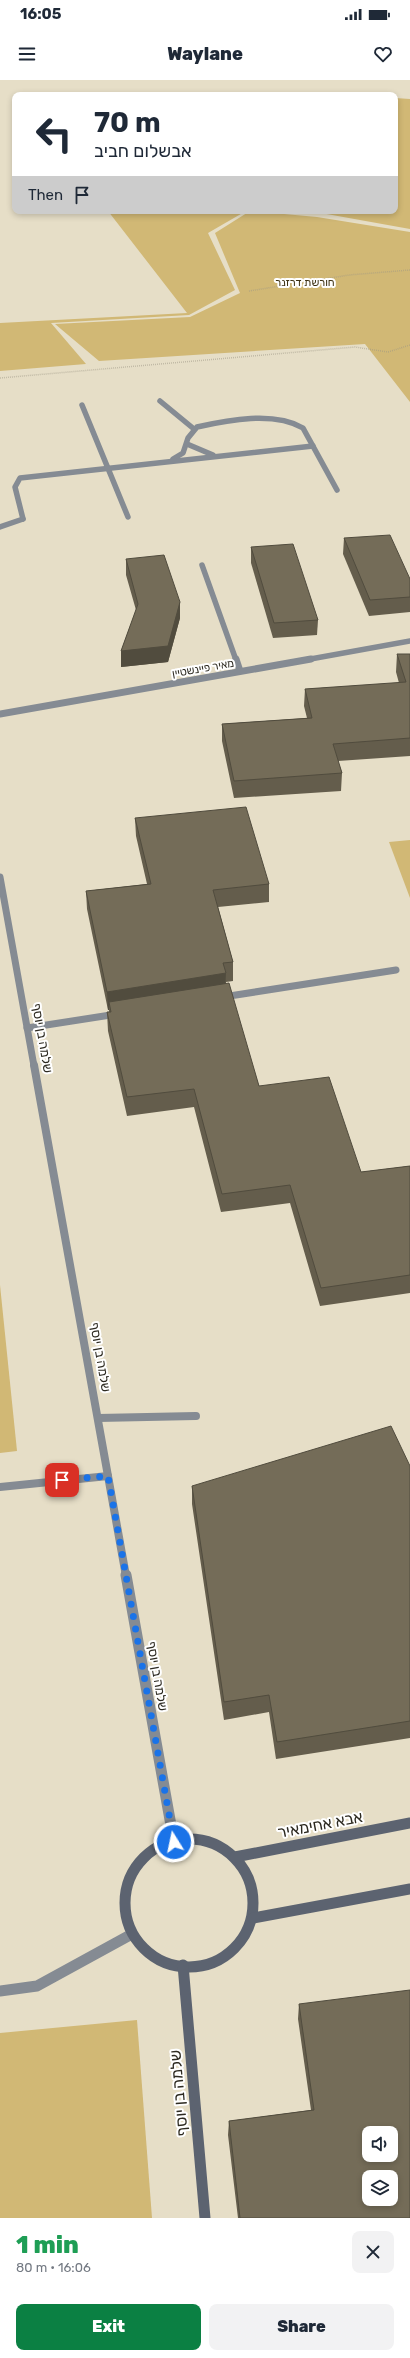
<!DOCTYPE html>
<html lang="en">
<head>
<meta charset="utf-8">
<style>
  :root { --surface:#fff; --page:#f2f2f3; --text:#1f2937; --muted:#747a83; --accent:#0b8043 }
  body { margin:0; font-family:Rubik,Heebo,sans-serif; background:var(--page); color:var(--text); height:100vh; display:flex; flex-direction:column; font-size:15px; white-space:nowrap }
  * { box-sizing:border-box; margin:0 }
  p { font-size:13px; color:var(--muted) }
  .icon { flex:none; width:22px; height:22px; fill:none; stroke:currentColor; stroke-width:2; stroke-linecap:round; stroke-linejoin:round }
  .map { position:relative; height:2138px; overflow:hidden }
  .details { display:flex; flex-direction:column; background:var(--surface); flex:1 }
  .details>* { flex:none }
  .hud { position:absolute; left:12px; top:12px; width:386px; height:122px; border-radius:8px; box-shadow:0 2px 6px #0003; background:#fff; color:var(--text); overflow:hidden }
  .fabs { position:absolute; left:362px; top:2046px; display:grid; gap:8px }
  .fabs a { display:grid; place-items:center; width:36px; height:36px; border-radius:8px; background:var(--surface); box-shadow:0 2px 6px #0003; font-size:20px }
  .pin { position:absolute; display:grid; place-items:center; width:34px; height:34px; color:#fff; margin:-17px; border-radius:8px; box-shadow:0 2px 6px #0006 }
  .me { position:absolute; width:44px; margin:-22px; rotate:350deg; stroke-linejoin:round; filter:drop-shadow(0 0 3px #0008) }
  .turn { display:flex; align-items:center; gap:14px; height:84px; padding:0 16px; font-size:18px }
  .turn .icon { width:52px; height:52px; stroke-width:2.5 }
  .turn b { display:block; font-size:28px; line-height:34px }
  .then { display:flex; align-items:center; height:38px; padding:0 16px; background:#0003; gap:8px; font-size:15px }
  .round { display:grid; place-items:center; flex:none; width:42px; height:42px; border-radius:8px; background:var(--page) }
  .headline { display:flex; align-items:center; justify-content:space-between; height:68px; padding:0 16px }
  h1 { font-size:24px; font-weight:800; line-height:30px; color:#1e9e55 }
  .cta { display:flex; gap:8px; margin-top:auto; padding:8px 16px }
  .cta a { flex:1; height:46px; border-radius:8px; background:var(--accent); color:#fff; font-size:16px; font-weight:800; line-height:46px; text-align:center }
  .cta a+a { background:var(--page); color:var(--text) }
  .status { display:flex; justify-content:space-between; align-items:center; height:28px; padding:0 20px; background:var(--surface); direction:ltr }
  .status svg { height:11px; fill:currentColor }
  header { display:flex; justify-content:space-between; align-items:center; height:52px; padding:0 16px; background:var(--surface); font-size:18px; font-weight:800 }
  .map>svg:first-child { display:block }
</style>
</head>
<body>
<div class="status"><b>16:05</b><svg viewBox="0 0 49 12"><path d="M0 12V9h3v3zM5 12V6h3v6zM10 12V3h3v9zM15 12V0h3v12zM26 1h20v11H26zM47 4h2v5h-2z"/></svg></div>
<header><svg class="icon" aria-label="menu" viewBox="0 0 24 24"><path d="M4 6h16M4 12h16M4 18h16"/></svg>Waylane<svg class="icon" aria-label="heart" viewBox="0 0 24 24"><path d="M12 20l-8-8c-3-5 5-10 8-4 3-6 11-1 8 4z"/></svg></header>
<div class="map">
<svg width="410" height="2138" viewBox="0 0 410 2138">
  <rect width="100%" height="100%" fill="#e6dec7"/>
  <g fill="#d1b875">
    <path d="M395 18 410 19V149L321 133 295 131H395Z"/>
    <path d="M108 131H246L208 153 235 210 189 235 51 243 86 284 0 291V243L187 233Z"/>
    <path d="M250 131 317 137 410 152V322L365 264 99 281 55 244 190 237 240 213 215 153Z"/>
    <path d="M410 760V818L389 762Z"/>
    <path d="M0 1205 17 1371 0 1373Z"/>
    <path d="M137 1940 152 2138H0V1953Z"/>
  </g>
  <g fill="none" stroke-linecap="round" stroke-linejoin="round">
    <g stroke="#9c9685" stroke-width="1.5" stroke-dasharray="0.5 1.5" stroke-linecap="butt">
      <path d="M249 211 349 195 410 190"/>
      <path d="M0 298 355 267 388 272 410 265"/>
    </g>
    <g stroke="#858b93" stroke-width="5.5">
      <path d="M160 321 194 349"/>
      <path d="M82 325 128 437"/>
      <path d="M187 364 213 375"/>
      <path d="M173 379 183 373 188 358 197 347C228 340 274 331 303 348L337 410"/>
      <path d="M23 439 15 407 20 398 313 366"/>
      <path d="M202 485 236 580"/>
    </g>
    <g stroke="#858b93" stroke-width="7">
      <path d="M236 579 240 591"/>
      <path d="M223 917 396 890"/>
      <path d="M27 948 117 934"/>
    </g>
    <path stroke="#858b93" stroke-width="8" d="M98 1338 196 1336"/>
    <path stroke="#858b93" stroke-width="11" d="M0 1911 37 1906 132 1854"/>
    <g stroke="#858b93" stroke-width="5.5">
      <path d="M0 447 23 439"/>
      <path d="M305 580 410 561"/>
    </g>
    <g stroke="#858b93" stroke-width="7">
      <path d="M0 634 311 579"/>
      <path d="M0 797 34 986"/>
    </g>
    <g stroke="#858b93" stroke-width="8">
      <path d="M34 985 126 1496"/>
      <path d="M0 1407 108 1396"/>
    </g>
    <path stroke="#858b93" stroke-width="11" d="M126 1495 174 1762"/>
    <g stroke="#5c6370" stroke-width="11">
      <circle cx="189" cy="1823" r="64"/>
      <path d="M235 1777 410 1743"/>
      <path d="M253 1838 410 1809"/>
      <path d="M183 1885 205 2138"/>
    </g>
  </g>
  <g fill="#645d4c">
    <path d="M344 458 410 499V532L369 536 343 474Z"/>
    <path d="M251 467 318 540 317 555 273 558 251 483Z"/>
    <path d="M126 479 180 522V538L168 582 121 587V571L136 530 126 495Z"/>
    <path d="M397 574H410V676L338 681 342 693 341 711 234 718 222 661V644L307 638 304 626 305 609 399 603 396 592Z"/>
    <path d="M135 738 269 804V822L218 827 233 882V901L226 902V903L259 1006 361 1092 410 1086V1213L320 1226 290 1123 221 1132 194 1027 127 1036 108 951 107 932H109V930H108L87 829 86 811 147 804 136 756Z"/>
    <path d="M410 1386V1658L276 1679 269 1632 224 1640 192 1424V1406Z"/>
    <path d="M299 1924 410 2138H238L228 2055 229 2041 311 2030 298 1939Z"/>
  </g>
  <g fill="#514c3e">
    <path d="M180 522V538L168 582 121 587V571Z"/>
    <path d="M226 893 225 912 109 922V930H108L107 912Z"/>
  </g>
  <g fill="#746c58" stroke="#514c3e" fill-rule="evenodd">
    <path d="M390 455 410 499V517L370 520 344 458Z"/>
    <path d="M293 464 318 540 274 543 251 467Z"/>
    <path d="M164 475 180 522 168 566 121 571 138 524 126 479Z"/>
    <path d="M397 574H410V658L333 664 342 693 234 701 222 644 312 638 305 609 406 602Z"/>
    <path d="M246 727 269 804 213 810 233 882 223 883 226 893 107 912 86 811 151 804 135 738Z"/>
    <path d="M229 903 259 1006 329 997 361 1092 410 1086V1195L321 1208 290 1105 222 1114 194 1009 127 1017 107 932H111L109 922Z"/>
    <path d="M391 1346 410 1386V1641L277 1662 269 1615 224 1622 192 1406Z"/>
    <path d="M410 1910V2138H240L229 2041 314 2030 299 1924ZM369 2053H391V2075H369ZM369 2097H391V2119H369Z"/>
  </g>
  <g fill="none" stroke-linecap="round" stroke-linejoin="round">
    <path stroke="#1a73e8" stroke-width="7" stroke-dasharray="0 12.6" d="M62 1400 108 1396 174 1762"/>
  </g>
  <g text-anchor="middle" stroke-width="4" stroke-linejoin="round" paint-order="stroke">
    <g font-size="11" fill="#3e3213" stroke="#fff">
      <text x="305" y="206">חורשת דרזנר</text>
    </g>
    <g font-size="11" fill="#2d2a21" stroke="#fff">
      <text transform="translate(203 588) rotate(-10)" y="4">מאיר פיינשטיין</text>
    </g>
    <g font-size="13" fill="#2d2a21" stroke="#fff">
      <text transform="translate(43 958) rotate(80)" y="5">שלמה בן יוסף</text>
      <text transform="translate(101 1277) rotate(80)" y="5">שלמה בן יוסף</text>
      <text transform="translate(158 1596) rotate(80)" y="5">שלמה בן יוסף</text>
    </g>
    <g font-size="16" fill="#2d2a21" stroke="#fff">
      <text transform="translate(320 1744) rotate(-11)" y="6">אבא אחימאיר</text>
      <text transform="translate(178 2013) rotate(-95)" y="6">שלמה בן יוסף</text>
    </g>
  </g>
</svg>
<div class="fabs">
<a><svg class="icon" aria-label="sound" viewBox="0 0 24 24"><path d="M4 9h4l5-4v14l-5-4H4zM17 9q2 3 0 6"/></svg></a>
<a><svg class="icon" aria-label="layers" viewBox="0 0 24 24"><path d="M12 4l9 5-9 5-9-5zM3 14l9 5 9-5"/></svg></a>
</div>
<div class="pin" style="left:62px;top:1400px;background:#d93025"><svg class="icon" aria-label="arrive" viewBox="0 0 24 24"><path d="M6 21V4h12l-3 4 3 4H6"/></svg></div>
<svg class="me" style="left:174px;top:1762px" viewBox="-20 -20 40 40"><circle r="17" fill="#1a73e8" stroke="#fff" stroke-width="3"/><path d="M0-11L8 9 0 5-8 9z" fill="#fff"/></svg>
<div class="hud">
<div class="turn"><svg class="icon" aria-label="left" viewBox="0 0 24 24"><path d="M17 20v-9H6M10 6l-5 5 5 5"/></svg><div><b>70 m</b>אבשלום חביב</div></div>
<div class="then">Then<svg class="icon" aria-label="arrive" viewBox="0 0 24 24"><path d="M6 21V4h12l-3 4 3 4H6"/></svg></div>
</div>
</div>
<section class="details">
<div class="headline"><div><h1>1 min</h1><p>80 m · 16:06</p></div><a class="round"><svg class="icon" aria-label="close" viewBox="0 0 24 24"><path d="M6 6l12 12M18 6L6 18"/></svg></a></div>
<div class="cta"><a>Exit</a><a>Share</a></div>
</section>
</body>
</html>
